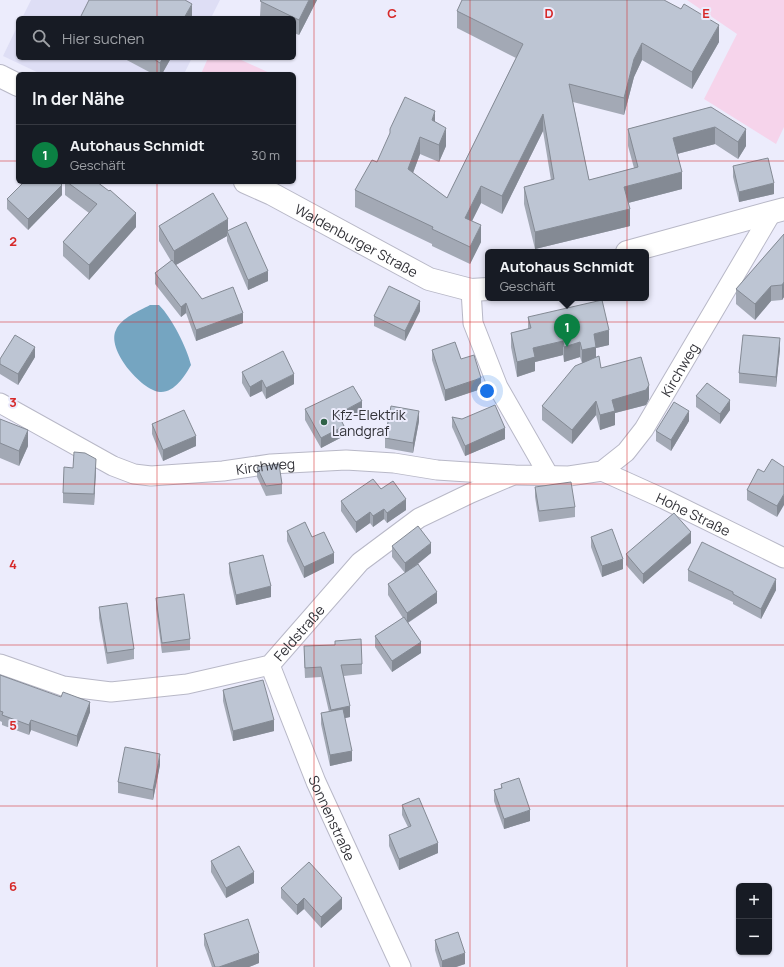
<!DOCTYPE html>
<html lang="de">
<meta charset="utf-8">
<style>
:root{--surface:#171b24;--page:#242831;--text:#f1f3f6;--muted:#9ea1a6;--line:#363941;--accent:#0b8043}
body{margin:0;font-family:Manrope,sans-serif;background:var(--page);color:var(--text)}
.controls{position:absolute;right:12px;bottom:12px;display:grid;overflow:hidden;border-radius:6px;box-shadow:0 1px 3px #0004}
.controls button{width:36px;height:36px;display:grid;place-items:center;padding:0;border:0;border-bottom:1px solid var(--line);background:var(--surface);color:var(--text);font:20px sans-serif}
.you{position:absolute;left:487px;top:391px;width:14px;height:14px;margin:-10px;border:3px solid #fff;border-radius:50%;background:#1a73e8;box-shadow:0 0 0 6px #1a73e833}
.badge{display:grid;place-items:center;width:26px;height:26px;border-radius:50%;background:var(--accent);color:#fff;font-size:13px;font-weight:700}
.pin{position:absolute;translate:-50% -33px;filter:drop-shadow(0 1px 2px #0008)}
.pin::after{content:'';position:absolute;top:21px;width:14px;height:12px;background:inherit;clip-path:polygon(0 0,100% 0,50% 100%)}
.popup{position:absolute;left:485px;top:249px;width:164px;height:52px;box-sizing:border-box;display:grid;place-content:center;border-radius:6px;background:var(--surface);filter:drop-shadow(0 1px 3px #0005);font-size:13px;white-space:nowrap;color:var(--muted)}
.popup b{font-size:15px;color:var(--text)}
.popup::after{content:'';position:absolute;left:50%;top:100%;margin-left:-8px;border:8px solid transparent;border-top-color:var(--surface)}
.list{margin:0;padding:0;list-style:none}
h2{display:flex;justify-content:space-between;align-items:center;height:52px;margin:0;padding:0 16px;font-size:17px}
h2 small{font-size:13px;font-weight:400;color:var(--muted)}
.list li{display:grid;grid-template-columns:26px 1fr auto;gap:12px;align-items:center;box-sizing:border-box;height:60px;padding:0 16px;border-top:1px solid var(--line)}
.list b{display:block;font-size:15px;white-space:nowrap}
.list p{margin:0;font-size:13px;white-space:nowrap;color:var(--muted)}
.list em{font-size:13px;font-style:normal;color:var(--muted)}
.icon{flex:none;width:22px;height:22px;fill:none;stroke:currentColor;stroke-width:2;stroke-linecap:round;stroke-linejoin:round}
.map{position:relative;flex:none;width:784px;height:967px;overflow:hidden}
.search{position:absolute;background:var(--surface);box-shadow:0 1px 3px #0004;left:16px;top:16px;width:280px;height:44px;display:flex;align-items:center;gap:10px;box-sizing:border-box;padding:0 14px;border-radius:6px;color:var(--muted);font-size:15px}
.panel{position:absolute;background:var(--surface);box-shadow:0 1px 3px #0004;left:16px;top:72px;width:280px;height:112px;border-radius:6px}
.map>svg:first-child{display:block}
.built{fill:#dedef5}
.green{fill:#f6d4eb}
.water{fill:#75a5c1}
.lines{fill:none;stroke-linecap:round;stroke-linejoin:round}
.minor-casing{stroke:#b8b8c7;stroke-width:21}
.secondary-casing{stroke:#b8b8c7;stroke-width:24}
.minor{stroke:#fff;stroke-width:19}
.secondary{stroke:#fff;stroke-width:22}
.wall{fill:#a3a9b5}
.shaded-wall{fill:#848a94}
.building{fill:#bdc5d3;stroke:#848a94}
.grid{fill:none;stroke:#d62828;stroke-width:1;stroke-opacity:0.55}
.poi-dot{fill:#306247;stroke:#ececfc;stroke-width:1.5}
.labels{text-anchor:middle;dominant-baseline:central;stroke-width:4;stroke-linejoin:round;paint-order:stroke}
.street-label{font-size:14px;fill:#333339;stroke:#ececfc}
.poi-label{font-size:14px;fill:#333339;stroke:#ececfc;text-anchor:start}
.grid-label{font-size:13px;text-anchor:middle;font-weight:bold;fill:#d62828;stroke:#ececfc;stroke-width:4;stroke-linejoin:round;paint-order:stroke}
</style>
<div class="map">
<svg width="784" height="967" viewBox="0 0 784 967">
<rect width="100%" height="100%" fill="#ececfc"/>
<g class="built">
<path d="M31,0h189l-9,18h-189z"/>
<path d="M18,25v33h174l-8,16h-143l-38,-18z"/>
</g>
<g class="green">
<path d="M687,0h97v127l-8,17 -72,-45 33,-65z"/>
<path d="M208,58h29l35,16h-71z"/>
</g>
<path class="water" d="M150,305h9c13,13 28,43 32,60 -6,11 -17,28 -31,27 -19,-2 -54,-43 -44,-62 5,-12 23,-19 34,-25z"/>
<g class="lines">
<g class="minor-casing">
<g id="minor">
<path d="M471,290l2,33 25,64 51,89"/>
<path id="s1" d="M0,403l113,63 21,8 17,2 72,-5 48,-7 75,-4 48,3 43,7 78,5 54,1 33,-5 24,-19 18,-23 128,-217"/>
<path id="s2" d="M602,471l62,28 120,59"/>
<path id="s3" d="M0,664l63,22 48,6 76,-8 83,-19 90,-103 59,-44 52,-25 40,-17"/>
<path id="s4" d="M270,665l46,117 85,185"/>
</g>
</g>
<g class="secondary-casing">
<g id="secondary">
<path d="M0,76l18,9"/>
<path id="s5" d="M245,182l27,12 157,85 42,11 17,-1"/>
<path d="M627,252l157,-43"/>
</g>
</g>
<use href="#minor" class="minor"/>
<use href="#secondary" class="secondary"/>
</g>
<g class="wall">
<path d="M261,0h56l-18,35 -5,-2v-15h-30l-4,-2z"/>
<path d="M457,11l262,31 -27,47 -50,-29 -8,17 -10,38 -51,-13 16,78 45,-12 -6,-22v-17l83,-22 35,39 -8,13 -23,-15 -38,10 5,35 -54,14 2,23 -95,23 -11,-45v-17l27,-7 -8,-49 -41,83 -21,-11 -9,18 9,21 -11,22 -38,-18v-2l-77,-37v-17l22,-28 58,-40 11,24 -7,16 -19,-8 -7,19 34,25 69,-140 -59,-30z"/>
<path d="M123,58h48l-9,16h-9z"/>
<path d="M733,166l41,28 -35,8 -6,-25z"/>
<path d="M65,182h32l39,45 -47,53 -26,-24v-14l26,-29 -24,-18z"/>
<path d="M62,195l-34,35 -21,-21v-10z"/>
<path d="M159,226l69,4 40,51 -20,9 -21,-49v-5l-51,29 26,34 41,24 -47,18 -10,-28 -5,4 -26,-33v-11l16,-12 -12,-20z"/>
<path d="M784,234v63l-2,3 -11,1 -16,19 -19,-16v-15z"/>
<path d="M420,311l-15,30 -31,-15v-10z"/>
<path d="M528,317l81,28 -13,3v9l5,11 48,31 -3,6 -31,8v12l-15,5 -4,-15 -24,29 -30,-24v-14l40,-43 -2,-6 -16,5 -1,-7 -28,7v9l-18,6 -6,-30v-14l17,-4z"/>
<path d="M780,349l-4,38 -37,-4v-10z"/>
<path d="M432,350l29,9 20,30 -36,12 -13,-41z"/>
<path d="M35,357l-17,28 -18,-11v-15z"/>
<path d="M242,372l52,12 -28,15 -4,-8 -12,6 -8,-14z"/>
<path d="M696,396l34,14 -10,14 -24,-17z"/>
<path d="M305,409l57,3 -20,10 2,14 -23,12 -16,-28z"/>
<path d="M452,417l53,22 -40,17 -13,-29z"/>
<path d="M0,419l28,27 -9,20 -19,-8z"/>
<path d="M419,421l-6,32 -28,-5v-10z"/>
<path d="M689,421l-18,30 -15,-10v-10z"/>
<path d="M152,424l44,22 -33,15 -11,-27z"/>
<path d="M257,467l25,17v10l-16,2 -9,-19z"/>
<path d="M784,467l-7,50 -30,-17v-10l17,-18z"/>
<path d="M96,469l-2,36 -31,-2v-10z"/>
<path d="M535,487l40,20v10l-36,5 -4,-25z"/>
<path d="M381,489l25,21 -19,13 -3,-4 -11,8 -3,-4 -14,10 -15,-22v-10z"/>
<path d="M287,531l25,6 22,26 -30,15 -17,-37z"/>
<path d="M591,537l32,32 -21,8 -11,-30z"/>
<path d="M691,543l-48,41 -17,-19v-11z"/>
<path d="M392,546l39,7 -13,11 19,39 -29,20 13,30 -29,19 -17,-25v-11l28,-18 -15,-23v-11l17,-11 -13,-16z"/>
<path d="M229,563l42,34 -35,8 -7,-32z"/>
<path d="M688,570l88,20 -15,29 -28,-15v-2l-45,-21z"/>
<path d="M156,598l34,41v11l-28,3 -6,-44z"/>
<path d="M99,607l35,42v10l-27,5 -8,-46z"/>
<path d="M304,646l58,18v10l-18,2 6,41 -5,1 7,43 -22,5 -9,-42v-11l8,-1 -8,-35 -16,1 -1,-21z"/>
<path d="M0,675l90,37 -13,35 -46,-17 -2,5 -27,-10v-3l-2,-1z"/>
<path d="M223,690l51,41 -41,10 -10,-40z"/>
<path d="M160,765l-7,35 -35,-7v-11z"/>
<path d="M501,784l29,37 -26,8 -10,-28v-11l7,-2z"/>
<path d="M402,805l36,48 -39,17 -10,-24v-11l19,-8 -6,-12z"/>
<path d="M211,861l43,22 -28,15 -15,-26z"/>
<path d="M281,888l61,21 -21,19 -17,-19 -7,6 -16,-17z"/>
<path d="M204,934l55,29 -10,4h-37l-8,-22z"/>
<path d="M435,940l30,24 -9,3h-16l-5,-17z"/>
</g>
<g class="shaded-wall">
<path d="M309,0h8l-18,35v-15z"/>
<path d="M192,4v14h-8z"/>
<path d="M719,25v17l-27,47v-17z"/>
<path d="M642,43v17l-8,17 -10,38v-17l10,-39z"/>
<path d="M163,58h8l-9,16h-2v-11z"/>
<path d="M435,111v17l-3,-8z"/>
<path d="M543,114v17l-41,83v-18z"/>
<path d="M715,127v17l-42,11v-17z"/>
<path d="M446,128v18l-7,16v-17z"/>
<path d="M746,129v17l-8,13v-17z"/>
<path d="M420,137v17l-12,32v-17z"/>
<path d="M682,172v17l-58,15v-17z"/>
<path d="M774,183v11l-35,8v-10z"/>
<path d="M62,185v10l-34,35v-11z"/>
<path d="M481,186v17l-16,32v-17z"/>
<path d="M630,209v17l-95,23v-17z"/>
<path d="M136,213v14l-47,53v-15z"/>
<path d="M228,219v15l-1,-3v5l-53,30v-15z"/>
<path d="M481,225v17l-11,22v-17z"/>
<path d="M268,271v10l-20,9v-10z"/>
<path d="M784,282v15l-2,3v-15z"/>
<path d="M771,286v15l-16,19v-16z"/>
<path d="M420,301v10l-15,30v-10z"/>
<path d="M186,303v10l-5,4v-10z"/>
<path d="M243,313v10l-47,18v-11z"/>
<path d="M609,330v15l-13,3v13l-14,3v-14l12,-16z"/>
<path d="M780,338v11l-4,38v-10z"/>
<path d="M563,341v14l-28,7v9l-18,6v-15l16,-14z"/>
<path d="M580,342v15l-16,5v-15z"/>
<path d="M35,347v10l-17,28v-11z"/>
<path d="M294,374v10l-28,15v-11z"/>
<path d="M481,378v11l-36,12v-11z"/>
<path d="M262,380v11l-12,6v-10z"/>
<path d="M649,385v14l-3,6 -31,8v12l-15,5v-15l12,-15z"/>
<path d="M730,400v10l-10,14v-10z"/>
<path d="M362,401v11l-24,12v-10z"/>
<path d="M596,401v14l-24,29v-14z"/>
<path d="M419,411v10l-6,32v-10z"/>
<path d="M689,411v10l-18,30v-11z"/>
<path d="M344,426v10l-23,12v-10z"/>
<path d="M505,428v11l-40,17v-10z"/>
<path d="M28,430v16l-9,20v-15z"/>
<path d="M196,436v10l-33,15v-11z"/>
<path d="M96,459v10l-2,36v-11z"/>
<path d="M784,494v11l-7,12v-11z"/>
<path d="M406,499v11l-19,13v-10z"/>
<path d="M384,509v10l-11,8v-11z"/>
<path d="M370,512v11l-14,10v-11z"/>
<path d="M691,532v11l-48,41v-10z"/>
<path d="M431,543v10l-26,21v-11z"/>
<path d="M334,553v10l-30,15v-11z"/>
<path d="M623,559v10l-21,8v-11z"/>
<path d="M776,579v11l-15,29v-10z"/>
<path d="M271,586v11l-35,8v-10z"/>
<path d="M437,592v11l-30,20v-10z"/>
<path d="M421,642v11l-29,19v-11z"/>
<path d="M90,702v10l-13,35v-11z"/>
<path d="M350,706v11l-19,4v-11z"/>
<path d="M31,720v10l-2,5v-10z"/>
<path d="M274,720v11l-41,10v-10z"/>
<path d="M352,751v10l-22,5v-11z"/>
<path d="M160,754v11l-7,35v-10z"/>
<path d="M530,810v11l-26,8v-10z"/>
<path d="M438,843v10l-39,17v-11z"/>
<path d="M254,872v11l-28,15v-10z"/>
<path d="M304,898v11l-7,6v-10z"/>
<path d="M342,898v11l-21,19v-11z"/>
<path d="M259,953v10l-10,4h-30z"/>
<path d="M465,953v11l-9,3h-14v-6z"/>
</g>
<g class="building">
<path d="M89,0h96l7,4 -8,14h-104z"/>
<path d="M261,0h48l-10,20 -39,-19z"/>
<path d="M462,0h202l17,9 3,-5 35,21 -27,47 -50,-29 -8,16 -10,39 -55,-14 20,96 49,-13 -10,-38 83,-22 35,22 -8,13 -23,-15 -42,11 9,34 -58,15 6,22 -95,23 -11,-45 30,-8 -11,-65 -41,82 -21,-10 -16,32 16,7 -11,22 -38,-18 1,-2 -78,-37 17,-30 5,2 13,-29v-4l15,-32 30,14 -3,9 14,8 -7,17 -19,-8 -12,32 39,29 76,-154 -66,-33z"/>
<path d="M152,58h11l-3,5z"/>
<path d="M768,158l6,25 -35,9 -6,-26z"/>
<path d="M24,182h35l3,3 -34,34 -21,-20z"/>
<path d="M67,182h30l12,9 1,-1 26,23 -47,52 -26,-23 34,-38z"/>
<path d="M213,193l15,26 -54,32 -15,-25z"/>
<path d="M246,222l22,49 -20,9 -21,-49z"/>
<path d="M784,234v48l-2,3 -11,1 -16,18 -19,-15z"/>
<path d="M172,260l30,39 31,-12 10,26 -47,17 -10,-27 -5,4 -26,-34z"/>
<path d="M389,286l31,15 -15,30 -31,-15z"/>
<path d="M602,300l7,30 -15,4 2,13 -14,3 -2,-8 -16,5 -1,-6 -30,7 2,9 -18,5 -6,-29 20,-5 -3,-11z"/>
<path d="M15,335l20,12 -17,27 -18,-10v-5z"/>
<path d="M743,335l37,3 -4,39 -37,-4z"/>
<path d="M455,342l6,17 13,-4 7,23 -36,12 -13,-40z"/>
<path d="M283,351l11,23 -28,14 -4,-8 -12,7 -8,-15z"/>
<path d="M599,356l2,12 40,-11 8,28 -3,5 -34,10 3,11 -15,4 -4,-14 -24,29 -30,-24 33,-40z"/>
<path d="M707,383l23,17 -10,14 -24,-18z"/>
<path d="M353,386l9,15 -24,13 6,12 -23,12 -16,-29z"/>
<path d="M674,402l15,9 -18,29 -15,-9z"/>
<path d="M495,405l10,23 -40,18 -13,-29 10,2z"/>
<path d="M391,406l28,5 -6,32 -28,-5z"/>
<path d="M184,410l12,26 -33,14 -11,-26z"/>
<path d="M0,419l28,11 -9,21 -19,-8z"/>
<path d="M74,452l11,1 11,6 -2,35 -31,-1 1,-26 9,1z"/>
<path d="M772,459l12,8v27l-7,12 -30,-16 11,-21 6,3z"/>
<path d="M279,464l3,20 -16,2 -9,-19z"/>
<path d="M373,479l8,10 12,-8 13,18 -19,14 -3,-4 -11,7 -3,-4 -14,10 -15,-21z"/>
<path d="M571,482l4,25 -36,4 -4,-24z"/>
<path d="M674,513l17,19 -48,42 -17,-20z"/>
<path d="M305,522l7,15 12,-5 10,21 -30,14 -17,-36z"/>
<path d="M418,526l13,17 -26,20 -13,-17z"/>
<path d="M612,529l11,30 -21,7 -11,-29z"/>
<path d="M702,542l74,37 -15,30 -28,-15v-2l-45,-22z"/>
<path d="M263,555l8,31 -35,9 -7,-32z"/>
<path d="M418,564l19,28 -30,21 -19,-29z"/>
<path d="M184,594l6,45 -28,4 -6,-45z"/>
<path d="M127,603l7,46 -27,4 -8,-46z"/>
<path d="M404,617l17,25 -29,19 -17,-25z"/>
<path d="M361,639l1,25 -21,1 9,41 -19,4 -10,-43 -16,1 -1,-22 31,-1v-4z"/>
<path d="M0,675l61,22 2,-5 27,10 -13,34 -46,-16 -2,5 -27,-10 1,-3 -3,-1z"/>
<path d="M263,680l11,40 -41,11 -10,-41z"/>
<path d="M343,709l9,42 -22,4 -9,-42z"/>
<path d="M125,747l35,7 -7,36 -35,-8z"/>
<path d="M519,778l11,32 -26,9 -10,-29 8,-2 -1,-4z"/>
<path d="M419,798l19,45 -39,16 -10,-24 22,-9 -9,-21z"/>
<path d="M239,846l15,26 -28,16 -15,-27z"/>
<path d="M309,862l33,36 -21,19 -17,-19 -7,7 -16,-17z"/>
<path d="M248,919l11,34 -40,14h-4l-11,-33z"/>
<path d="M458,932l7,21 -23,8 -7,-21z"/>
</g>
<path class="grid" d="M157,0v18M314,0v967M470,0v967M627,0v967M157,58v16M0,161h18M294,161h490M157,182v785M0,322h784M0,484h784M0,645h784M0,806h784"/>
<circle class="poi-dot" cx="324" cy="422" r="4"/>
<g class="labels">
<g class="street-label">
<text stroke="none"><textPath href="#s5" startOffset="126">Waldenburger Straße</textPath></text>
<text stroke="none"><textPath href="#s1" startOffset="751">Kirchweg</textPath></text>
<text stroke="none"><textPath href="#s1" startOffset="284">Kirchweg</textPath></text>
<text stroke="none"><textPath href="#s2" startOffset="101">Hohe Straße</textPath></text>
<text stroke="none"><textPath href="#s3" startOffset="320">Feldstraße</textPath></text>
<text stroke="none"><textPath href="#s4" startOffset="165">Sonnenstraße</textPath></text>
</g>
<g class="poi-label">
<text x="332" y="414">Kfz-Elektrik<tspan x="332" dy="16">Landgraf</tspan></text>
</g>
</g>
<g class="grid-label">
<text x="392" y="18">C</text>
<text x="549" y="18">D</text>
<text x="706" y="18">E</text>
<text x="13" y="246">2</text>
<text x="13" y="407">3</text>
<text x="13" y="569">4</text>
<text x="13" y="730">5</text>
<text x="13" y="891">6</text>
</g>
</svg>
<div class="controls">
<button>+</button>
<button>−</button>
</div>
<div class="you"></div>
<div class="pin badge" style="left:567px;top:347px">1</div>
<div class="popup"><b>Autohaus Schmidt</b>Geschäft</div>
<div class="search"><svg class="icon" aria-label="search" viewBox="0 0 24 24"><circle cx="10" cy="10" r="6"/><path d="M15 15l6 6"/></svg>Hier suchen</div>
<section class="panel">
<h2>In der Nähe<small></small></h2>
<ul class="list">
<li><span class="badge">1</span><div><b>Autohaus Schmidt</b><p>Geschäft</p></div><em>30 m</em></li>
</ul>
</section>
</div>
